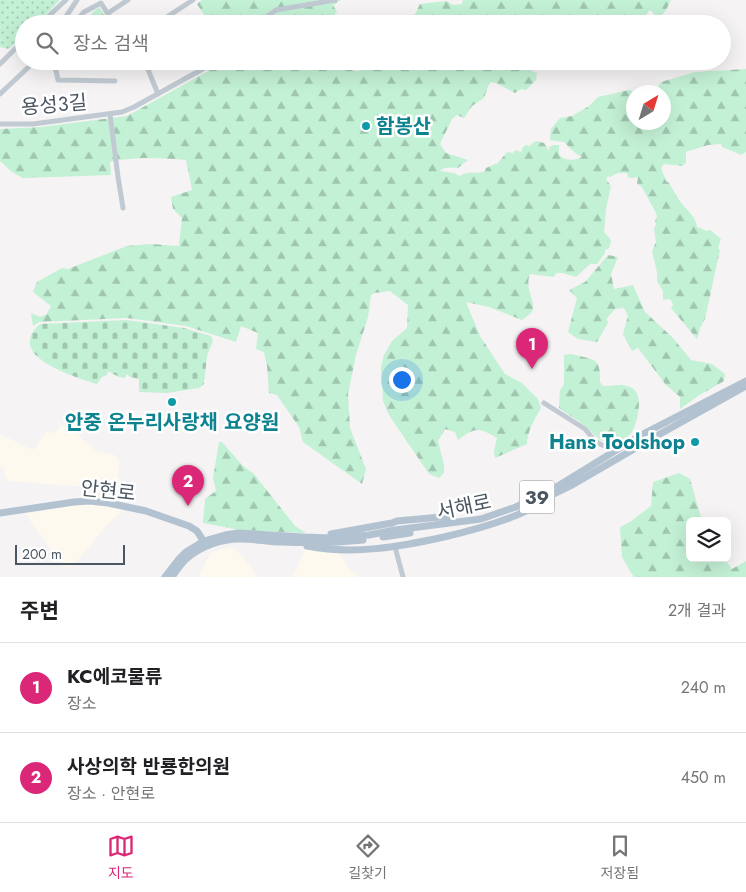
<!DOCTYPE html>
<html lang="ko">
<meta charset="utf-8">
<style>
:root{--surface:#fff;--page:#f6f6f6;--text:#202124;--muted:#757577;--line:#e0e0e0;--accent:#db2777}
body{margin:0;font-family:Jost,"Noto Sans KR",sans-serif;background:var(--page);color:var(--text)}
.controls{position:absolute;right:15px;bottom:15px;display:grid;overflow:hidden;border-radius:8px;box-shadow:0 5px 20px #0002}
.controls button{width:45px;height:45px;display:grid;place-items:center;padding:0;border:0;border-bottom:1px solid var(--line);background:var(--surface);color:var(--text);font:25px sans-serif}
.compass{position:absolute;left:626px;top:85px;width:45px;height:45px;border-radius:50%;background:var(--surface);box-shadow:0 5px 20px #0002;rotate:38deg}
.scale{position:absolute;left:15px;bottom:12px;width:110px;box-sizing:border-box;padding-left:5px;border:2px solid #4a5661;border-top:0;font-size:14px;line-height:18px;white-space:nowrap;color:#4a5661;-webkit-text-stroke:4px #fff;paint-order:stroke}
.you{position:absolute;left:401px;top:379px;width:18px;height:18px;margin:-12px;border:4px solid #fff;border-radius:50%;background:#1a73e8;box-shadow:0 0 0 8px #1a73e833}
.badge{display:grid;place-items:center;width:32px;height:32px;border-radius:50%;background:var(--accent);color:#fff;font-size:16px;font-weight:700}
.pin{position:absolute;translate:-50% -41px;filter:drop-shadow(0 1px 2px #0008)}
.pin::after{content:'';position:absolute;top:26px;width:18px;height:15px;background:inherit;clip-path:polygon(0 0,100% 0,50% 100%)}
.list{margin:0;padding:0;list-style:none}
h2{display:flex;justify-content:space-between;align-items:center;height:65px;margin:0;padding:0 20px;font-size:21px}
h2 small{font-size:16px;font-weight:400;color:var(--muted)}
.list li{display:grid;grid-template-columns:32px 1fr auto;gap:15px;align-items:center;box-sizing:border-box;height:90px;padding:0 20px;border-top:1px solid var(--line)}
.list b{display:block;font-size:19px;white-space:nowrap}
.list p{margin:0;font-size:16px;white-space:nowrap;color:var(--muted)}
.list em{font-size:16px;font-style:normal;color:var(--muted)}
.icon{flex:none;width:28px;height:28px;fill:none;stroke:currentColor;stroke-width:2;stroke-linecap:round;stroke-linejoin:round}
.map{position:relative;flex:none;width:746px;height:577px;overflow:hidden}
.search{position:absolute;background:var(--surface);box-shadow:0 5px 20px #0002;left:15px;right:15px;top:15px;height:55px;display:flex;align-items:center;gap:12px;box-sizing:border-box;padding:0 18px;border-radius:28px;color:var(--muted);font-size:19px}
.sheet{height:245px;background:var(--surface)}
nav{display:flex;justify-content:space-around;align-items:center;box-sizing:border-box;height:70px;border-top:1px solid var(--line);background:var(--surface);font-size:14px;color:var(--muted)}
nav a{display:grid;justify-items:center;gap:2px}
nav .on{color:var(--accent)}
.map>svg:first-child{display:block}
.commercial{fill:#fdf9ef}
.grass{fill:url(#grass-dots)}
.forest{fill:url(#forest-firs)}
.cemetery{fill:url(#cemetery-stones)}
.lines{fill:none;stroke-linecap:round;stroke-linejoin:round}
.minor{stroke:#c1cad2;stroke-width:5}
.major{stroke:#b3c2d1;stroke-width:7}
.culture-dot{fill:#0f9aa8;stroke:#fff;stroke-width:2}
.labels{text-anchor:middle;dominant-baseline:central;stroke-width:5;stroke-linejoin:round;paint-order:stroke}
.shield{fill:#fff;stroke:#808990;stroke-width:1}
.shield-label{font-size:19px;font-weight:bold;fill:#4a5661}
.street-label{font-size:20px;fill:#4a5661;stroke:#fff}
.culture-label{font-size:20px;font-weight:bold;fill:#0d838f;stroke:#fff;text-anchor:start}
</style>
<div class="map">
<svg width="746" height="577" viewBox="0 0 746 577">
<defs>
<pattern id="grass-dots" width="8" height="8" patternUnits="userSpaceOnUse" patternTransform="scale(1.25)"><rect width="8" height="8" fill="#c3f1d5"/><path d="M2 2h.1M6 6h.1" fill="none" stroke="#a0c6b0" stroke-width="1.8" stroke-linecap="round"/></pattern>
<pattern id="forest-firs" width="22" height="20" patternUnits="userSpaceOnUse" patternTransform="scale(1.25)"><rect width="22" height="20" fill="#c3f1d5"/><path d="M5 1l3.5 6h-7zM16 11l3.5 6h-7z" fill="#a0c6b0"/></pattern>
<pattern id="cemetery-stones" width="16" height="16" patternUnits="userSpaceOnUse" patternTransform="scale(1.25)"><rect width="16" height="16" fill="#c3f1d5"/><path d="M2 7V4a2 2 0 0 1 4 0v3zM10 15v-3a2 2 0 0 1 4 0v3z" fill="#a0c6b0"/></pattern>
</defs>
<rect width="100%" height="100%" fill="#f5f3f3"/>
<g class="commercial">
<path d="M60,425l11,3 26,24 18,3 4,5 -1,26h-45l-65,-5 -4,-6v-5l-4,-4v-32l33,16 13,-18 6,1 6,-3z"/>
<path d="M85,503l26,3 11,4 -1,3 -7,5 -6,6 -29,35 -8,7h-4l-7,-4 -35,-48z"/>
<path d="M228,548h6l9,9 15,20h-59v-2l12,-23z"/>
<path d="M305,549l34,4 12,18 5,3 1,3h-64z"/>
</g>
<path class="grass" d="M0,0h60l-24,24h-12v11l-12,11 -4,3 -8,-2z"/>
<g class="forest">
<path d="M202,0h139l-8,5 4,7c-6,7 -10,9 -19,4l-2,3v5h-106l-13,-20z"/>
<path d="M463,0h208c-4,8 -7,17 -17,19v-5l-4,-4 -2,2 -3,6 -8,-2 -6,8h-228l12,-10 5,-10 27,-3 6,4 9,-1z"/>
<path d="M99,7l12,17h-31z"/>
<path d="M230,61h98l-1,3 2,6 2,-5h3l5,3 1,-3 7,1 6,5h6l-1,-6 5,-4h29l5,8 2,-1 -2,-7h125l2,4h5l3,6 5,2 -1,7 -10,10 -5,-1 -6,4 -19,-10 -5,-1 -3,4 -4,12 -12,8 -8,12 -7,-3 -5,4 -12,25 6,9 22,7 -10,8c-7,0 -13,-2 -18,3l14,2 6,3c7,-6 17,-1 25,-5l1,-3 12,-5 9,-11 6,1 2,-3 6,2 2,-5 3,-2 5,1v-2l5,-3 8,2 5,8v-4l4,-2h6v10c6,6 16,6 23,2l-7,-4 -11,-11 -14,-2 1,-11 9,-11 12,-2 17,-10 9,-9 31,-7 7,2h-2v30h30v-30h-9l6,-10 34,-10 51,-3v83l-5,3c-6,-3 -12,-5 -19,-8l-1,-3 -13,1 -22,7v10l-3,4 -19,-2 -3,4 5,13 3,2c4,6 8,15 13,21 6,7 14,13 15,23l10,4 3,-1 11,9 -3,9 2,2 -15,69 -5,9 -3,11 -26,-31 2,-3 -1,-3 -3,-3 -6,1v-9l-6,-10v-9l-5,-21 4,-9 -2,-13 2,-5 -1,-3 2,-4 -1,-4 -14,-26 -5,-3 1,-7 -7,1 -3,-1 -1,-4c-7,-1 -11,0 -17,4l-2,-1 -2,3 5,7 -5,23 -2,23 7,8c-1,6 -1,9 -6,10v3l-8,11h-7l-14,13 -13,-4h-7l-2,4 -24,-3c-6,15 7,29 2,38 -2,2 -7,6 -10,8l-33,-13 -23,-5 14,34 25,38 17,9 16,16 3,9c-6,11 -14,23 -14,36l-32,14 -1,-7 3,-13c-18,-11 -22,-11 -39,2l-3,-8 -10,-3 -7,12 6,24v8l-5,5 -10,-4 -40,-59 -6,-14 -2,-34 3,-12 8,-14 15,-13 1,-23 -18,-14 -15,2 -4,2 -3,22 -12,38 -8,39 2,34 16,41 -4,15 -59,-42 -4,-15 -22,-32 -8,-2 -2,-27 -3,-14 -8,-3 2,-16 -17,-7 -5,16 -50,-16 -59,-8 -88,4 -6,4 -2,-13 9,4 7,-3 4,-8 -18,-14 4,-10 25,-14 6,1 59,-23 23,-2 29,2 3,-28 -9,-9 -2,-12 21,-7 -6,-30c-25,-2 -51,-4 -76,2l1,13 -88,3 -11,-6 -12,-11v-32l41,-2 86,-11 83,-46z"/>
<path d="M608,255l10,2 -7,17 3,15 19,-4 12,27 28,26 18,22 21,4 13,10 -1,7 -26,15 -18,13v-12l-14,-12 -28,-37 -6,3 -9,-17 5,-18 -4,-8 -9,1 -8,9 1,5 -11,19 -19,-3 -10,-7 9,-34 -8,-8 16,-8z"/>
<path d="M571,354c22,6 30,2 29,28l3,4c9,0 18,-3 27,1 15,6 8,34 2,45 -4,6 -16,13 -23,11 -10,-1 -15,-10 -22,-15 -8,-8 -19,-13 -28,-20l1,-18 4,-6v-29z"/>
<path d="M219,442h3l21,24 11,8 41,52 11,7 -66,-3 -37,-7 2,-24 11,-8 -3,-13z"/>
<path d="M679,473l11,6 12,42h-12v37h34l8,11 14,-8v16h-112l-4,-6 -8,-14 -2,-30 10,-5 21,-16 2,-24z"/>
</g>
<path class="cemetery" d="M126,320l58,8 27,8 2,5 -6,15 -3,28 -5,4 -32,5 -28,-1v-13l-9,-2 -3,-3 -2,4 -6,-1 -11,-6 -1,4 -5,2 -5,7c-17,-5 -71,-22 -67,-44 1,-7 5,-12 10,-16z"/>
<g class="lines">
<g class="minor">
<path d="M108,13l20,-13"/>
<path d="M65,19l4,2h7l8,-9 17,-9 13,21"/>
<path d="M40,24l26,-24"/>
<path d="M61,24l16,-24"/>
<path d="M156,24l37,-24"/>
<path d="M257,24l19,-14 59,-10"/>
<path d="M45,61c11,5 11,8 13,19l57,1"/>
<path d="M140,61l7,6 11,27"/>
<path d="M0,64l24,-24"/>
<path d="M0,94l35,-33"/>
<path d="M110,114l8,63 5,31"/>
<path d="M0,124h33l89,-12 12,-5 76,-42 4,-4"/>
<path d="M544,403l41,26 10,12 5,3 16,7"/>
<path d="M395,547l8,30"/>
</g>
<g class="major">
<path d="M543,499l29,-14 88,-51 86,-48"/>
<path d="M0,513l74,-11 16,-1 18,2 38,8 43,15 8,5 9,14"/>
<path d="M331,534l61,-11 5,-2 44,-4 14,4"/>
<path d="M383,537l27,-4"/>
<path d="M307,546c46,9 92,1 137,-9 26,-6 49,-12 73,-22 11,-5 22,-9 31,-16"/>
<path d="M165,577l14,-18 7,-7 18,-11 21,-6 13,-2 65,4 29,1 37,-3 26,-5 86,-11 26,-9 9,-3 42,-21 83,-51 105,-54"/>
<path d="M172,577c4,-6 9,-13 14,-18 15,-13 37,-21 57,-20 13,0 26,3 39,3 27,1 53,1 81,-2"/>
</g>
</g>
<g class="culture-dot">
<circle cx="366" cy="126" r="5"/>
<circle cx="172" cy="402" r="5"/>
<circle cx="695" cy="442" r="5"/>
</g>
<g class="labels">
<rect class="shield" x="519.5" y="480.5" width="35" height="33" rx="4"/>
<g class="shield-label">
<text x="537" y="497">39</text>
</g>
<g class="street-label">
<text transform="translate(54 105) rotate(-5)">용성3길</text>
<text transform="translate(108 491) rotate(6)">안현로</text>
<text transform="translate(464 507) rotate(-12)">서해로</text>
</g>
<g class="culture-label">
<text x="376" y="126">함봉산</text>
<text x="172" y="422" text-anchor="middle">안중 온누리사랑채 요양원</text>
<text x="685" y="442" text-anchor="end">Hans Toolshop</text>
</g>
</g>
</svg>
<div class="controls">
<button><svg class="icon" aria-label="layers" viewBox="0 0 24 24"><path d="M12 4l9 5-9 5-9-5zM3 14l9 5 9-5"/></svg></button>
</div>
<svg class="compass" viewBox="-18 -18 36 36"><path d="M0-13l5 13h-10z" fill="#e53935"/><path d="M0 13l5-13h-10z" fill="#757577"/></svg>
<div class="scale">200 m</div>
<div class="you"></div>
<div class="pin badge" style="left:532px;top:369px">1</div>
<div class="pin badge" style="left:188px;top:506px">2</div>
<div class="search"><svg class="icon" aria-label="search" viewBox="0 0 24 24"><circle cx="10" cy="10" r="6"/><path d="M15 15l6 6"/></svg>장소 검색</div>
</div>
<section class="sheet">
<h2>주변<small>2개 결과</small></h2>
<ul class="list">
<li><span class="badge">1</span><div><b>KC에코물류</b><p>장소</p></div><em>240 m</em></li>
<li><span class="badge">2</span><div><b>사상의학 반룡한의원</b><p>장소 · 안현로</p></div><em>450 m</em></li>
</ul>
</section>
<nav>
<a class="on"><svg class="icon" aria-label="map" viewBox="0 0 24 24"><path d="M3 6l6-2 6 2 6-2v14l-6 2-6-2-6 2zM9 4v14M15 6v14"/></svg>지도</a>
<a><svg class="icon" aria-label="directions" viewBox="0 0 24 24"><path d="M12 3l9 9-9 9-9-9zM9 14v-3h6M13 9l2 2-2 2"/></svg>길찾기</a>
<a><svg class="icon" aria-label="saved" viewBox="0 0 24 24"><path d="M7 4h10v16l-5-4-5 4z"/></svg>저장됨</a>
</nav>
